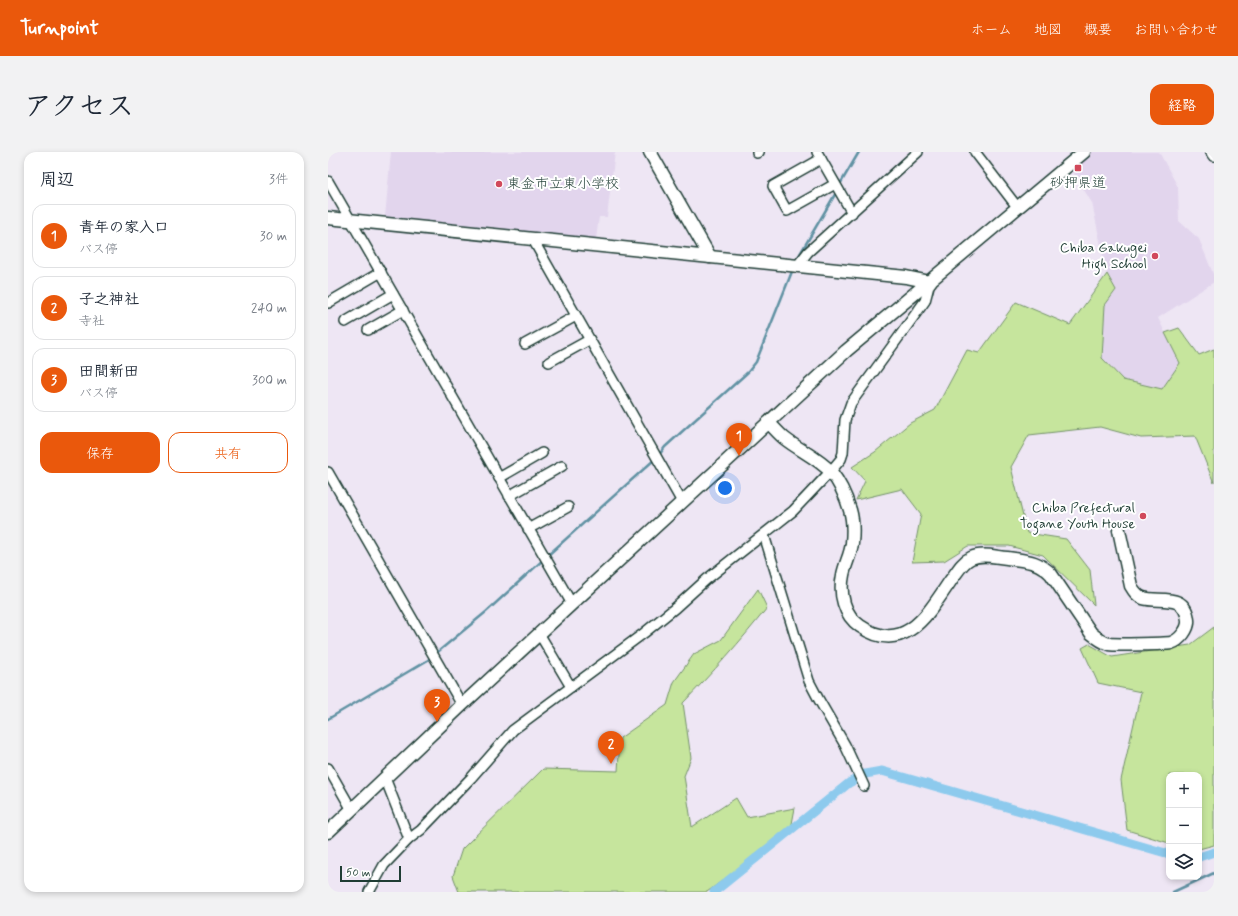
<!DOCTYPE html>
<html lang="ja">
<meta charset="utf-8">
<style>
:root{--surface:#fff;--page:#f2f2f3;--text:#1f2937;--muted:#747a83;--line:#e0e1e3;--accent:#ea580c}
body{margin:0;font-family:Mynerve,"Klee One",sans-serif;background:var(--page);color:var(--text)}
.controls{position:absolute;right:12px;bottom:12px;display:grid;overflow:hidden;border-radius:8px;box-shadow:0 2px 6px #0003}
.controls button{width:36px;height:36px;display:grid;place-items:center;padding:0;border:0;border-bottom:1px solid var(--line);background:var(--surface);color:var(--text);font:20px sans-serif}
.scale{position:absolute;left:12px;bottom:10px;width:61px;box-sizing:border-box;padding-left:4px;border:2px solid #1f3d34;border-top:0;font-size:11px;line-height:14px;white-space:nowrap;color:#1f3d34;-webkit-text-stroke:3px #fff;paint-order:stroke}
.you{position:absolute;left:397px;top:336px;width:14px;height:14px;margin:-10px;border:3px solid #fff;border-radius:50%;background:#1a73e8;box-shadow:0 0 0 6px #1a73e833}
.badge{display:grid;place-items:center;width:26px;height:26px;border-radius:50%;background:var(--accent);color:#fff;font-size:13px;font-weight:700}
.pin{position:absolute;translate:-50% -33px;filter:drop-shadow(0 1px 2px #0008)}
.pin::after{content:'';position:absolute;top:21px;width:14px;height:12px;background:inherit;clip-path:polygon(0 0,100% 0,50% 100%)}
.list{margin:0;padding:0;list-style:none}
h2{display:flex;justify-content:space-between;align-items:center;height:52px;margin:0;padding:0 16px;font-size:17px}
h2 small{font-size:13px;font-weight:400;color:var(--muted)}
.list li{display:grid;grid-template-columns:26px 1fr auto;gap:12px;align-items:center;box-sizing:border-box;height:64px;margin:0 8px 8px;padding:0 8px;border:1px solid var(--line);border-radius:12px}
.list b{display:block;font-size:15px;white-space:nowrap}
.list p{margin:0;font-size:13px;white-space:nowrap;color:var(--muted)}
.list em{font-size:13px;font-style:normal;color:var(--muted)}
.actions{display:flex;gap:8px;padding:12px 16px}
.actions a{flex:1;padding:9px 0;border:1px solid var(--accent);border-radius:12px;text-align:center;font-size:14px;color:var(--accent)}
.actions .main{background:var(--accent);color:#fff}
.icon{flex:none;width:22px;height:22px;fill:none;stroke:currentColor;stroke-width:2;stroke-linecap:round;stroke-linejoin:round}
.map{position:relative;flex:none;width:886px;height:740px;overflow:hidden;border-radius:12px}
header{display:flex;align-items:center;gap:24px;box-sizing:border-box;height:56px;padding:0 20px;background:var(--accent);color:#fff}
header strong{font-size:19px}
nav{display:flex;gap:22px;margin-inline-start:auto;font-size:14px}
.intro{display:flex;align-items:center;justify-content:space-between;box-sizing:border-box;height:96px;padding:0 24px}
h1{margin:0;font-size:28px}
.button{padding:10px 18px;border-radius:12px;background:var(--accent);color:#fff;font-size:14px;font-weight:700}
main{display:flex;gap:24px;padding:0 24px}
aside{flex:1;background:var(--surface);border-radius:12px;box-shadow:0 2px 6px #0003}
.map>svg:first-child{display:block}
.built{fill:#e2d5ed}
.green{fill:#c6e59d;stroke:#729168}
.lines{fill:none;stroke-linecap:round;stroke-linejoin:round}
.stream{stroke:#6192a3;stroke-width:2.5}
.canal{stroke:#8dcaed;stroke-width:9}
.minor-casing{stroke:#1f3d34;stroke-width:12}
.tertiary-casing{stroke:#1f3d34;stroke-width:15}
.secondary-casing{stroke:#1f3d34;stroke-width:16}
.minor{stroke:#fff;stroke-width:9}
.tertiary{stroke:#fff;stroke-width:12}
.secondary{stroke:#fff;stroke-width:13}
.poi-dot{fill:#d1495b;stroke:#fff;stroke-width:1.5}
.labels{text-anchor:middle;dominant-baseline:central;stroke-width:4;stroke-linejoin:round;paint-order:stroke}
.poi-label{font-size:14px;fill:#1f3d34;stroke:#fff;text-anchor:end}
</style>
<header>
<strong>Turnpoint</strong>
<nav><a>ホーム</a><a>地図</a><a>概要</a><a>お問い合わせ</a></nav>
</header>
<div class="intro"><h1>アクセス</h1><a class="button">経路</a></div>
<main>
<aside>
<h2>周辺<small>3件</small></h2>
<ul class="list">
<li><span class="badge">1</span><div><b>青年の家入口</b><p>バス停</p></div><em>30 m</em></li>
<li><span class="badge">2</span><div><b>子之神社</b><p>寺社</p></div><em>240 m</em></li>
<li><span class="badge">3</span><div><b>田間新田</b><p>バス停</p></div><em>300 m</em></li>
</ul>
<div class="actions"><a class="main">保存</a><a>共有</a></div>
</aside>
<div class="map">
<svg width="886" height="740" viewBox="0 0 886 740">
<rect width="100%" height="100%" fill="#eee6f4"/>
<filter id="ink" filterUnits="userSpaceOnUse"><feTurbulence type="fractalNoise" baseFrequency=".025" numOctaves="2"/><feDisplacementMap in="SourceGraphic" scale="8" xChannelSelector="R" yChannelSelector="G"/><feConvolveMatrix kernelMatrix="1 2 1 2 8 2 1 2 1" color-interpolation-filters="sRGB"/></filter>
<g filter="url(#ink)">
<g class="built">
<path d="M63,0h224l-8,65h-8l-3,22 -211,-22z"/>
<path d="M764,0h67l19,35 1,34 20,18 15,37v6l-56,36 22,45 -18,26 -39,-9 -21,-22 3,-53 11,-15 -9,-16 -15,-71 -21,-34z"/>
</g>
<g class="green">
<path d="M779,122l9,16 -11,15 -3,53 21,22 39,9 18,-26 -15,-30 14,-5 20,27 15,-6v134l-19,-47 -54,2 -41,-11 -71,8 -18,32 16,66 39,6 24,31 4,35 -51,-50 -34,-9h-41l-24,15 -32,1 9,-48 -19,-25 -46,11 9,-19 -13,-14 23,-15 35,-29 25,-13 32,-60 12,3 37,-51 54,23z"/>
<path d="M430,437l9,19c-26,33 -55,65 -84,95l8,55 -7,18 8,51 44,-29 11,19 48,-9 -4,21 -84,63h-248l-6,-16 9,-27 81,-80 75,2 2,-33 47,-33 7,-23 20,-28 27,-14z"/>
<path d="M886,475v218l-15,4v-74h-30v68l-42,-13 -6,-50 20,-88 -43,-9 -16,-35 7,-4 23,13 78,-12z"/>
</g>
<g class="lines">
<g class="stream">
<path d="M511,34l20,-34"/>
<path d="M469,107l40,-68"/>
<path d="M331,303l6,-8 83,-75 8,-10 37,-93"/>
<path d="M219,404l108,-97"/>
<path d="M0,567l100,-59 58,-48 58,-53"/>
<path d="M845,740l41,-19"/>
</g>
<g class="canal">
<path d="M871,705l15,-5"/>
<path d="M386,740l135,-109 16,-9 17,-3 287,83"/>
</g>
<g class="minor-casing">
<g id="minor">
<path d="M489,0l35,61"/>
<path d="M647,0l43,56"/>
<path d="M429,1l2,-1"/>
<path d="M493,7l-48,27 14,25 48,-27"/>
<path d="M0,29l244,423"/>
<path d="M204,86l150,264"/>
<path d="M469,114l11,-14 110,-100"/>
<path d="M0,151l53,-31"/>
<path d="M17,170l48,-28"/>
<path d="M40,178l35,-20"/>
<path d="M197,192l51,-28"/>
<path d="M221,210l40,-22"/>
<path d="M0,320l134,233"/>
<path d="M171,326l43,-25"/>
<path d="M181,344l53,-30"/>
<path d="M200,377l40,-22"/>
<path d="M436,383l45,146 10,19 26,45 19,41"/>
<path d="M212,483l31,52"/>
<path d="M0,616l24,42"/>
<path d="M57,626l24,61"/>
<path d="M41,740l15,-27 25,-26 12,-9 50,-52 42,-48 131,-97 31,-25 32,-29 86,-68 37,-39 11,-13 2,-6 2,-33 6,-17 74,-102 5,-19"/>
</g>
</g>
<g class="tertiary-casing">
<g id="tertiary">
<path d="M322,0l60,105"/>
<path d="M0,66l578,59 24,5"/>
<path d="M441,271c5,5 10,11 15,15 15,12 34,20 47,34 9,11 15,25 19,38 3,10 3,23 2,33 -1,11 -7,21 -9,32 -4,19 1,40 17,51 45,31 69,-14 91,-46 6,-8 11,-18 20,-22 11,-5 24,-1 36,0 19,3 30,2 44,16l40,59c6,5 11,9 18,11 6,1 56,0 62,-1 9,-3 18,-14 17,-23 -3,-28 -29,-17 -45,-22 -6,-2 -9,-7 -12,-12l-12,-56"/>
<path d="M0,680l134,-127 384,-354 238,-199"/>
</g>
</g>
<g class="secondary-casing">
<path id="secondary" d="M885,0l1,2"/>
</g>
<use href="#minor" class="minor"/>
<use href="#tertiary" class="tertiary"/>
<use href="#secondary" class="secondary"/>
</g>
</g>
<g class="poi-dot">
<rect x="746" y="12" width="8" height="8" rx="2"/>
<circle cx="171" cy="32" r="4"/>
<circle cx="827" cy="104" r="4"/>
<circle cx="815" cy="364" r="4"/>
</g>
<g class="labels">
<g class="poi-label">
<text x="750" y="31" text-anchor="middle">砂押県道</text>
<text x="179" y="32" text-anchor="start">東金市立東小学校</text>
<text x="819" y="96">Chiba Gakugei<tspan x="819" dy="16">High School</tspan></text>
<text x="807" y="356">Chiba Prefectural<tspan x="807" dy="16">Togane Youth House</tspan></text>
</g>
</g>
</svg>
<div class="controls">
<button>+</button>
<button>−</button>
<button><svg class="icon" aria-label="layers" viewBox="0 0 24 24"><path d="M12 4l9 5-9 5-9-5zM3 14l9 5 9-5"/></svg></button>
</div>
<div class="scale">50 m</div>
<div class="you"></div>
<div class="pin badge" style="left:411px;top:304px">1</div>
<div class="pin badge" style="left:283px;top:612px">2</div>
<div class="pin badge" style="left:109px;top:570px">3</div>
</div>
</main>
